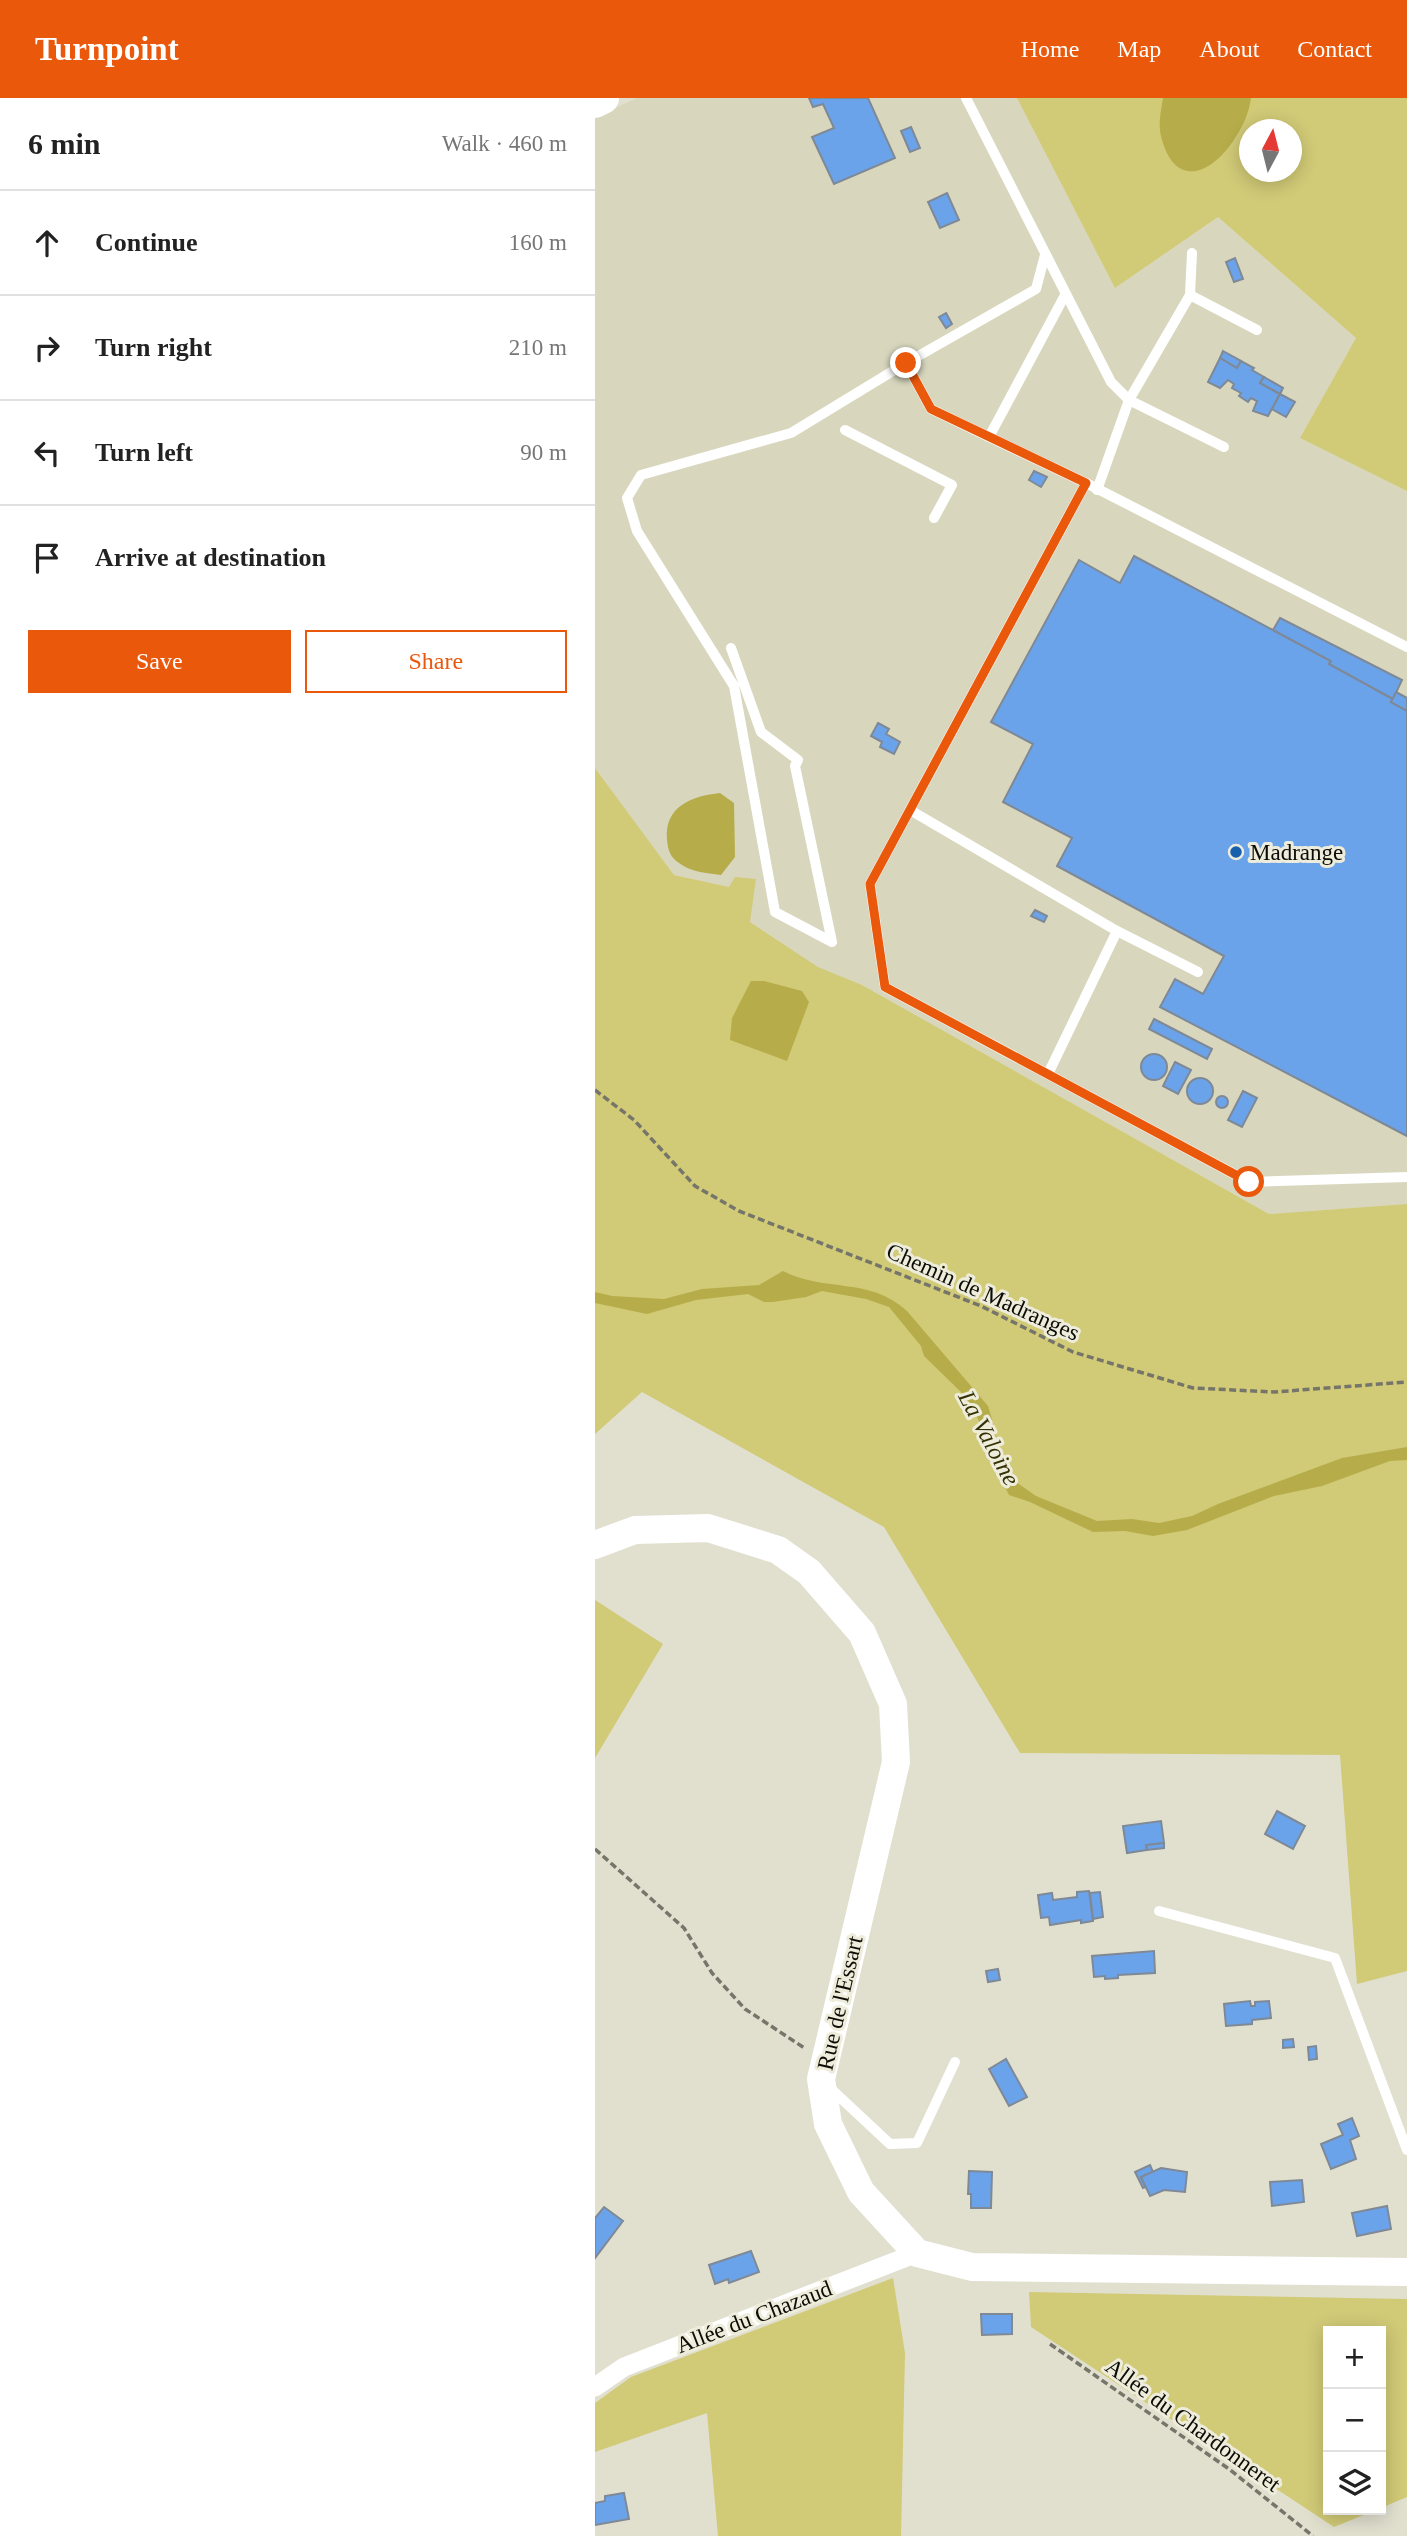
<!DOCTYPE html>
<meta charset="utf-8">
<style>
:root{--surface:#fff;--page:#f2f2f2;--text:#222;--muted:#767676;--line:#e0e0e0;--accent:#ea580c}
body{margin:0;font-family:Georgia,serif;background:var(--page);color:var(--text)}
.controls{position:absolute;right:21px;bottom:21px;display:grid;overflow:hidden;border-radius:0px;box-shadow:0 4px 18px #0003}
.controls button{width:63px;height:63px;display:grid;place-items:center;padding:0;border:0;border-bottom:2px solid var(--line);background:var(--surface);color:var(--text);font:35px sans-serif}
.compass{position:absolute;left:644px;top:21px;width:63px;height:63px;border-radius:50%;background:var(--surface);box-shadow:0 4px 18px #0003;rotate:7deg}
.stop{position:absolute;width:21px;height:21px;margin:-16px;border:5px solid #ea580c;border-radius:50%;background:#fff}
.stop.end{background:#ea580c;border-color:#fff;box-shadow:0 2px 7px #0008}
.list{margin:0;padding:0;list-style:none}
h2{display:flex;justify-content:space-between;align-items:center;height:91px;margin:0;padding:0 28px;font-size:30px}
h2 small{font-size:23px;font-weight:400;color:var(--muted)}
.list li{display:grid;grid-template-columns:46px 1fr auto;gap:21px;align-items:center;box-sizing:border-box;height:105px;padding:0 28px;border-top:2px solid var(--line)}
.list b{display:block;font-size:26px;white-space:nowrap}
.list em{font-size:23px;font-style:normal;color:var(--muted)}
.actions{display:flex;gap:14px;padding:21px 28px}
.actions a{flex:1;padding:16px 0;border:2px solid var(--accent);border-radius:0px;text-align:center;font-size:24px;color:var(--accent)}
.actions .main{background:var(--accent);color:#fff}
.icon{flex:none;width:38px;height:38px;fill:none;stroke:currentColor;stroke-width:2;stroke-linecap:round;stroke-linejoin:round}
.map{position:relative;flex:none;width:812px;height:2438px;overflow:hidden}
header{display:flex;align-items:center;gap:42px;box-sizing:border-box;height:98px;padding:0 35px;background:var(--accent);color:#fff}
header strong{font-size:33px}
nav{display:flex;gap:38px;margin-inline-start:auto;font-size:24px}
main{display:flex}
aside{flex:1;background:var(--surface)}
.map>svg:first-child{display:block}
.built{fill:#d8d7be}
.green{fill:#d1ca77;fill-rule:evenodd}
.water{fill:#b6ad4a}
.building{fill:#6ba3ea;stroke:#7f8996;stroke-width:2}
.lines{fill:none;stroke-linecap:round;stroke-linejoin:round}
.path{stroke:#76756a;stroke-width:3.5;stroke-dasharray:7 3.5;stroke-linecap:butt}
.lane{stroke:#fff;stroke-width:10}
.street{stroke:#fff;stroke-width:19}
.secondary{stroke:#fff;stroke-width:28}
.primary{stroke:#fff;stroke-width:32}
.route{stroke:#ea580c;stroke-width:9}
.poi-dot{fill:#185fae;stroke:#eeeddc;stroke-width:2.5}
.labels{text-anchor:middle;dominant-baseline:central;stroke-width:6;stroke-linejoin:round;paint-order:stroke}
.poi-label{font-size:23px;fill:#0c0c06;stroke:#eeeddc;text-anchor:start}
.street-label{font-size:23px;fill:#0c0c06;stroke:#eeeddc}
.water-label{font-size:24px;font-style:italic;fill:#353105;stroke:#eeeddc}
</style>
<header>
<strong>Turnpoint</strong>
<nav><a>Home</a><a>Map</a><a>About</a><a>Contact</a></nav>
</header>
<main>
<aside>
<h2>6 min<small>Walk · 460 m</small></h2>
<ul class="list">
<li><svg class="icon" aria-label="ahead" viewBox="0 0 24 24"><path d="M12 20V5M6 11l6-6 6 6"/></svg><div><b>Continue</b></div><em>160 m</em></li>
<li><svg class="icon" aria-label="right" viewBox="0 0 24 24"><path d="M7 20v-9h11M14 6l5 5-5 5"/></svg><div><b>Turn right</b></div><em>210 m</em></li>
<li><svg class="icon" aria-label="left" viewBox="0 0 24 24"><path d="M17 20v-9H6M10 6l-5 5 5 5"/></svg><div><b>Turn left</b></div><em>90 m</em></li>
<li><svg class="icon" aria-label="arrive" viewBox="0 0 24 24"><path d="M6 21V4h12l-3 4 3 4H6"/></svg><div><b>Arrive at destination</b></div></li>
</ul>
<div class="actions"><a class="main">Save</a><a>Share</a></div>
</aside>
<div class="map">
<svg width="812" height="2438" viewBox="0 0 812 2438">
<rect width="100%" height="100%" fill="#e1e0cf"/>
<path class="built" d="M42,0h380l98,190 103,-71 138,121 -56,100 107,53v713l-138,10 -407,-229 -44,-18 -68,-45 -21,-35 -55,-12 -79,-107v-651z"/>
<g class="green">
<path d="M422,0h390v393l-107,-53 56,-100 -138,-121 -103,71zM654,32h42v42h-42z"/>
<path d="M0,670l79,107 55,12 6,-10 21,2 -6,43 68,45 44,18 407,229 138,-10v767l-50,13 -17,-229 -320,-2 -136,-226 -242,-135 -47,42z"/>
<path d="M0,1502l68,44 -68,114z"/>
<path d="M298,2180l12,75 -4,183h-183l-11,-123 -112,39v-49l36,-26z"/>
<path d="M434,2194l378,7v198l-26,11v-177h-53v179h48l-42,17 -303,-200z"/>
</g>
<g class="water">
<path d="M568,0h88c-2,15 -8,28 -16,40 -23,37 -61,52 -74,-2 -3,-12 0,-26 2,-38z"/>
<path d="M125,695l14,10 1,54 -14,18c-15,-2 -30,-3 -42,-12 -9,-6 -11,-13 -12,-23 -3,-34 25,-44 53,-47z"/>
<path d="M156,883h13l38,10 7,11 -22,59 -57,-21 2,-22z"/>
<path d="M188,1173c42,22 86,5 124,40l81,95 6,20 3,20 16,34 23,16 61,25 35,-2 27,4 33,-7 26,-12 124,-46 65,-11v13l-17,1 -68,25 -48,10 -87,34 -34,6 -28,-5 -32,1 -63,-30 -21,-7 -25,-50 -5,-24 -7,-14 -10,-14 -38,-37 -3,-10 -32,-39 -23,-8 -44,-8 -16,6 -33,5h-9l-16,-8 -52,6 -49,14 -52,-11v-11l17,4 52,3 38,-10 57,-4z"/>
</g>
<g class="building">
<path d="M214,0h59l27,60 -61,26 -22,-47 22,-9 -11,-24 -10,3z"/>
<path d="M316,29l9,21 -10,4 -9,-21z"/>
<path d="M352,95l12,27 -19,8 -12,-26z"/>
<path d="M640,160l8,21 -9,3 -8,-20z"/>
<path d="M351,215l6,11 -6,4 -7,-11z"/>
<path d="M628,253l18,10 -4,7 -17,-10z"/>
<path d="M625,260l17,10 4,-7 13,7 -2,2 12,7 -4,6 20,11 -12,22 -15,-5 4,-10 -6,-3 -3,4 -9,-6 2,-3 -9,-5 2,-4 -6,-4 -8,8 -12,-6z"/>
<path d="M669,279l19,11 -3,6 -20,-11z"/>
<path d="M685,296l15,8 -9,15 -14,-8z"/>
<path d="M439,373l13,6 -6,10 -12,-7z"/>
<path d="M539,458l197,105 -2,3 64,35 -2,3 16,9v425l-247,-129 15,-28 28,15 21,-38 -167,-90 15,-28 -69,-36 30,-58 -42,-22 88,-162 41,23z"/>
<path d="M685,520l122,62 -9,19 -64,-35 2,-3 -58,-31z"/>
<path d="M801,594l11,6v13l-16,-9z"/>
<path d="M283,625l11,6 -3,5 14,8 -6,12 -14,-7 2,-5 -11,-6z"/>
<path d="M440,812l12,6 -3,6 -13,-6z"/>
<path d="M559,921l58,30 -5,10 -58,-30z"/>
<circle cx="559" cy="969" r="13"/>
<path d="M580,964l16,8 -13,24 -15,-8z"/>
<circle cx="605" cy="993" r="13"/>
<path d="M648,993l14,7 -15,29 -14,-7z"/>
<circle cx="627" cy="1004" r="6"/>
<path d="M682,1713l28,15 -12,23 -28,-15z"/>
<path d="M566,1723l3,22 -18,2 1,5 -20,3 -4,-27z"/>
<path d="M569,1745v5l-17,2 -1,-5z"/>
<path d="M494,1793l4,30 -12,2v-3l-31,5 -1,-8 -8,1 -3,-23 14,-2 1,7 24,-3v-5z"/>
<path d="M505,1794l3,25 -10,2 -3,-26z"/>
<path d="M559,1853l1,22 -37,2v3l-13,1v-3l-11,1 -2,-21z"/>
<path d="M403,1871l2,11 -12,2 -2,-11z"/>
<path d="M655,1903l1,5h4v-4l14,-1 2,17 -19,2v4l-26,2 -2,-22z"/>
<path d="M698,1941l1,8 -11,1v-8z"/>
<path d="M721,1948l1,13 -8,1 -1,-13z"/>
<path d="M411,1961l21,38 -18,9 -20,-37z"/>
<path d="M757,2020l7,18 -9,4 6,19 -25,10 -10,-25 22,-9 -5,-11z"/>
<path d="M555,2067l3,7 -12,5 5,10 -3,1 -8,-16z"/>
<path d="M566,2070l26,4 -2,20 -21,-2 -14,6 -9,-19z"/>
<path d="M374,2073l23,1 -1,36h-20v-14h-3z"/>
<path d="M707,2082l2,22 -32,4 -2,-24z"/>
<path d="M792,2108l4,23 -34,7 -5,-23z"/>
<path d="M9,2109l19,14 -28,37v-40z"/>
<path d="M156,2153l8,21 -30,11 -1,-4 -13,5 -6,-19z"/>
<path d="M386,2216h31v20l-30,1z"/>
<path d="M29,2395l5,26 -34,6v-22l10,-2v-5z"/>
</g>
<g class="lines">
<g class="path">
<path d="M0,992l39,30 61,66 44,25 242,95 92,46 120,36 81,4 133,-10"/>
<path d="M0,1751l89,79 28,45 33,36 61,40"/>
<path d="M455,2246l179,125 84,67"/>
</g>
<g class="lane">
<path d="M371,0l145,284 18,18 95,47"/>
<path d="M470,197l-76,142 97,46 321,164"/>
<path d="M595,197l2,-42"/>
<path d="M311,265l25,46 58,28"/>
<path d="M250,332l107,55 -18,33"/>
<path d="M491,385l-216,401 15,103 364,195 158,-5"/>
<path d="M502,392l32,-90 61,-105 67,35"/>
<path d="M136,550l30,84 37,28 -3,6 37,176 -57,-30 -41,-226 -97,-155 -10,-33 14,-23 150,-42 115,-70 130,-74 9,-34"/>
<path d="M315,712l207,121 -69,143"/>
<path d="M522,833l81,41"/>
<path d="M564,1813l176,47 72,192"/>
<path d="M235,1990l60,56 27,-1 38,-81"/>
</g>
<path class="street" d="M0,2289l29,-20 293,-114"/>
<path class="secondary" d="M0,1447l40,-15 73,-2 70,22 31,22 53,61 31,71 3,58 -75,317 7,45 33,68 56,61 55,14 435,5"/>
<path class="primary" d="M0,4l8,-4"/>
</g>
<g class="lines">
<path class="route" d="M311,265l25,46 155,74 -216,401 15,103 364,195"/>
</g>
<circle class="poi-dot" cx="641" cy="754" r="7"/>
<g class="labels">
<g class="poi-label">
<text x="655" y="754">Madrange</text>
</g>
<g class="street-label">
<text transform="translate(388 1194) rotate(24)">Chemin de Madranges</text>
<text transform="translate(245 1905) rotate(-77)">Rue de l'Essart</text>
<text transform="translate(159 2219) rotate(-21)">Allée du Chazaud</text>
<text transform="translate(598 2327) rotate(36)">Allée du Chardonneret</text>
</g>
<g class="water-label">
<text transform="translate(394 1340) rotate(62)">La Valoine</text>
</g>
</g>
</svg>
<div class="controls">
<button>+</button>
<button>−</button>
<button><svg class="icon" aria-label="layers" viewBox="0 0 24 24"><path d="M12 4l9 5-9 5-9-5zM3 14l9 5 9-5"/></svg></button>
</div>
<svg class="compass" viewBox="-18 -18 36 36"><path d="M0-13l5 13h-10z" fill="#e53935"/><path d="M0 13l5-13h-10z" fill="#767676"/></svg>
<div class="stop" style="left:654px;top:1084px"></div>
<div class="stop end" style="left:311px;top:265px"></div>
</div>
</main>
